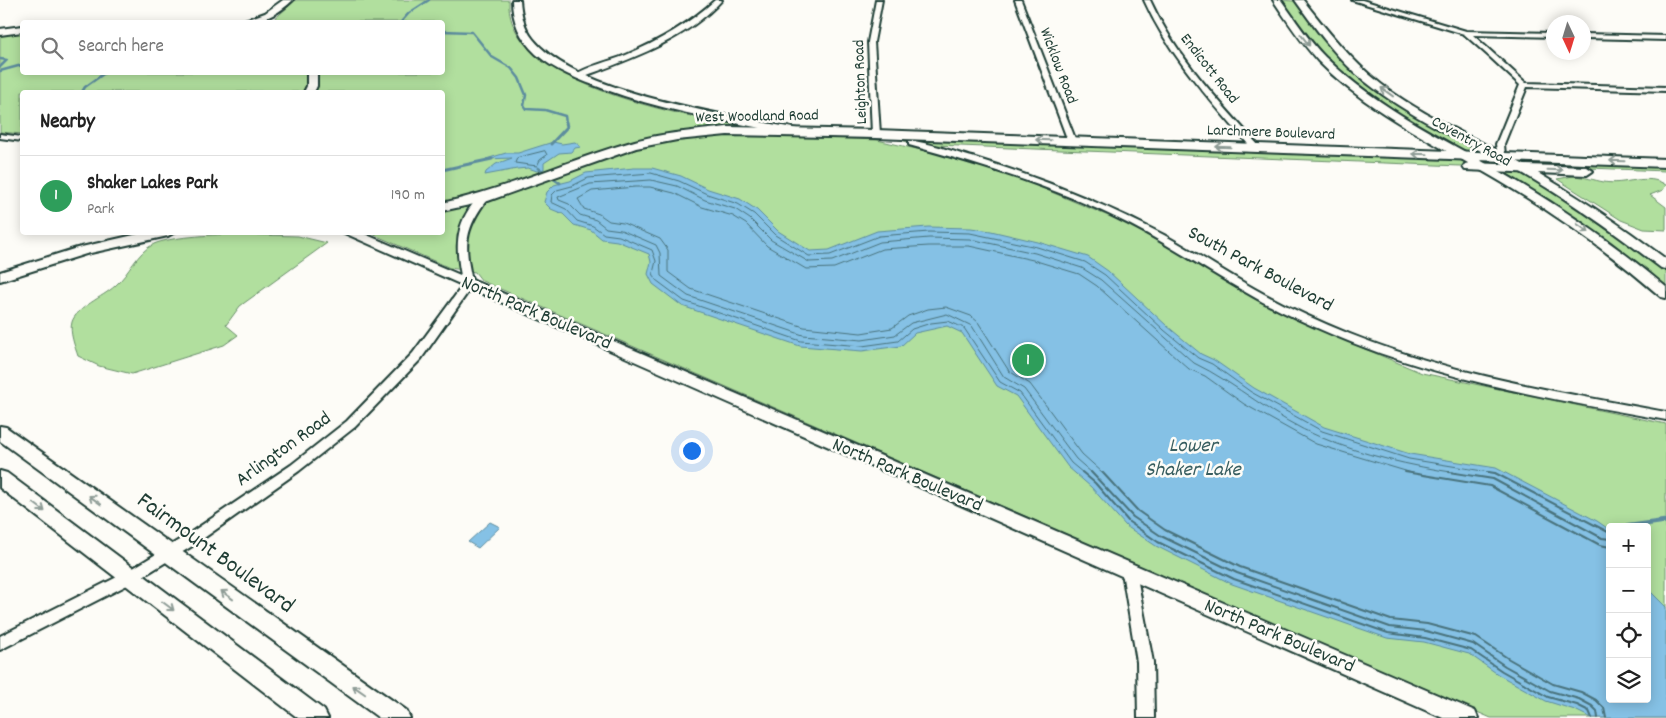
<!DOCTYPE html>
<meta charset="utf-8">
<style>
:root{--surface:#fff;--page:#f2f2f2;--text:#222;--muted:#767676;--line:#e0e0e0;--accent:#1a73e8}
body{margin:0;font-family:Dekko,sans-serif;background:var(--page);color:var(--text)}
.controls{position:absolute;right:15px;bottom:15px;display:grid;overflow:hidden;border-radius:5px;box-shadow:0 2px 12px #0003}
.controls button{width:45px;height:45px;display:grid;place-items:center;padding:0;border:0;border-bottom:1px solid var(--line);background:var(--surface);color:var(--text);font:25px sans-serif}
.compass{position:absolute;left:1546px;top:15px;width:45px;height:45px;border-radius:50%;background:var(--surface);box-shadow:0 2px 12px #0003;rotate:176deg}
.you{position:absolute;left:691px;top:450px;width:18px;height:18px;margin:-12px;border:4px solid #fff;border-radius:50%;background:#1a73e8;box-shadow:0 0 0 8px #1a73e833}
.badge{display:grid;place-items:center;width:32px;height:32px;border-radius:50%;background:var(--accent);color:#fff;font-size:16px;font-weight:700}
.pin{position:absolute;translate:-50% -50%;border:2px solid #fff;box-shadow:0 1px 5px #0006}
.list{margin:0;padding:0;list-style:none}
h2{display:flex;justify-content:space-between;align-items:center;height:65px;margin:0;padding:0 20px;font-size:21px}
h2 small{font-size:16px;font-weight:400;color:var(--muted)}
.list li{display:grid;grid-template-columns:32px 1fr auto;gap:15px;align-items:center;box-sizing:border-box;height:80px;padding:0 20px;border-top:1px solid var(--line)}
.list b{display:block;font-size:19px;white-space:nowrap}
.list p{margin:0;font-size:16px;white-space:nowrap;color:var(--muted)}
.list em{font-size:16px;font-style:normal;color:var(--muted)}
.icon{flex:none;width:28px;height:28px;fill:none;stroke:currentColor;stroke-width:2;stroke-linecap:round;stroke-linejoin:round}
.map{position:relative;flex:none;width:1666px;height:718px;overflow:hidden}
.search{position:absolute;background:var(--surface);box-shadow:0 2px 12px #0003;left:20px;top:20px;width:425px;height:55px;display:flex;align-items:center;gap:12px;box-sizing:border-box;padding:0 18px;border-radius:5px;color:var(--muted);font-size:19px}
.panel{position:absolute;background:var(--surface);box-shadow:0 2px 12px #0003;left:20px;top:90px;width:425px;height:145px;border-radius:5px}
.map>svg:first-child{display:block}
.green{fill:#b1df9e;stroke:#688e69;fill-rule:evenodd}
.water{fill:#85c1e5;stroke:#5c8c9e}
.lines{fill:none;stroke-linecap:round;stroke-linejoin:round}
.shore-far1{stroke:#48727b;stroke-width:1}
.shore{stroke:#48727b;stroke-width:2}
.stream-far2{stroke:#5c8c9e;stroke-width:2.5}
.stream-far1{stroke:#5c8c9e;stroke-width:3}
.stream{stroke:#5c8c9e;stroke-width:5}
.minor-casing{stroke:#1f3d34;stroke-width:4}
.tertiary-casing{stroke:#1f3d34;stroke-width:4}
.secondary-casing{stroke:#1f3d34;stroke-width:4}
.minor{fill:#fdfcf7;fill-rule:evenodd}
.tertiary{fill:#fdfcf7;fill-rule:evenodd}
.secondary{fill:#fdfcf7;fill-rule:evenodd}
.oneway{stroke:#8e9c96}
.labels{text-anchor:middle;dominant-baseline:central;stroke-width:5;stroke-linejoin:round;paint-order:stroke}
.far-street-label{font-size:16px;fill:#1f3d34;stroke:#fdfcf7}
.street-label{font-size:20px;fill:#1f3d34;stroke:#fdfcf7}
.water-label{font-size:21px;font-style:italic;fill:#385e60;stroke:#fdfcf7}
.near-street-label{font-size:24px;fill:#1f3d34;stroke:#fdfcf7}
</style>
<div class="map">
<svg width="1666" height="718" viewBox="0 0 1666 718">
<rect width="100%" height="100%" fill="#fdfcf7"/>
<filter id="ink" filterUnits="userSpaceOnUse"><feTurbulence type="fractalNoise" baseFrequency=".02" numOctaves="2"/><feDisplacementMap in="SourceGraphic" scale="10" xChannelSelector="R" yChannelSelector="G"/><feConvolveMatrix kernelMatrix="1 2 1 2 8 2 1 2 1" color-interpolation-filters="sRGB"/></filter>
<g filter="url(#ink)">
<g class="green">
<path d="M296,0h213c-6,82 169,115 229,125v9l139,6 79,18 74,25 83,35 45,23 103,61 38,19 123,52 244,51v294h-175l-1009,-437 -7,-9 -25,-4 -80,-35 72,-1v-140h-420v42l-22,-2v-97l22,-2v39h420v-50h-190l21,-2zM1610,527h37v172h-37z"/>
<path d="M1280,0l15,1 21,26 39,43 119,77 2,4 -10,2 -7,-2c-42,-25 -87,-49 -124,-83 -21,-20 -37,-44 -55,-68z"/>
<path d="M876,134l586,21 23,12 -550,-22 -23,-2z"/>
<path d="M1519,161l147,3v7l-128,-5h-9z"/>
<path d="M1506,171l19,3 43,26 98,71v18l-161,-113 -3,-4z"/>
<path d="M1573,176c13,1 20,4 31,6 21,4 43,-10 62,3l-3,5 -13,5 16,12v23l-22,-1 -23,-9 -64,-41z"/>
<path d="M230,234l68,2 29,7 -87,63 -14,19 12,10 -14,10 -92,29 -33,-8 -21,-10c-3,-9 -9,-24 -6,-34 4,-14 31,-25 43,-36 15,-13 21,-33 39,-42 15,-7 58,-9 76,-10z"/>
</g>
<g class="water">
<path d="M553,142l9,2 13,-2 6,5 -6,1 -3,4 -13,1 -15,10v6l-7,2 -9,-3 -11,1 -32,6 1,-3 10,-8 16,-6 -26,1 20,-6h12z"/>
<path d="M634,168h18l29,8 27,13 32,10 17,11 21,21 32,20 19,-1 48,-19 51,-4 43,1 20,3 47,11 50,15 20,14 59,55 34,28 13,6 40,28 70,39 86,27 86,14 101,53 13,9v169h37v-111l19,19v111h-75l-16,-8 -29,-9 -47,-26 -30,-21 -45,-12 -37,-4 -155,-54 -76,-38 -30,-20 -35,-39 -23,-20 -52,-71 -19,-10 -35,-53 -15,-7 -32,7 -14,13 -39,5 -62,-5 -118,-40 -29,-22 -5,-10 3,-12 -2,-8 -32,-13 -15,-2 -11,-9 -17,-5 -11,-11 -12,-5 -7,-7 3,-10 7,-7 16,-4 16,-8z"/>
<path d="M490,522l10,5 -22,21 -10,-6z"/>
</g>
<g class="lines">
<g class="shore-far1">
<path d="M545,151l2,4 -7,5 -3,6 -22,-3 2,-5z"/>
<path d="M1083,473l-12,-10 -51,-70 -20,-11 -36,-54 -16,-7 -17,2 -19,6 -14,12 -36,5 -61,-5 -117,-40 -28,-21 -3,-7 3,-12 -4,-11 -33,-14 -15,-2 -11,-8 -16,-5 -11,-12 -15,-7 1,-7 5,-5 15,-4 16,-8 63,-5 28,8 28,13 31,10 16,10 21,21 34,21 21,-1 49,-19 50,-4 41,1 67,14 48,15 20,13 59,55 34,28 14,6 39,28 71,39 87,28 86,14"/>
<path d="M1092,473l-16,-14 -52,-70 -20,-12 -32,-51 -25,-12 -36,9 -16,12 -33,5 -59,-5 -115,-39 -27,-20 -1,-23 -4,-8 -35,-15 -15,-2 -10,-8 -16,-5 -11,-11 -10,-4 -1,-3 32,-13 61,-4 26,6 28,14 30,9 15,10 21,21 38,22 23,-1 48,-19 49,-4 41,1 65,14 47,15 19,12 93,83c42,20 81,56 126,74 42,18 91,29 137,36"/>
<path d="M1103,473l-21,-19 -52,-70 -21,-13 -31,-49 -7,-6 -25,-9 -18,2 -20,7 -16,12 -31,5 -57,-6 -113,-38 -23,-17v-22l-8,-11 -37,-16 -14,-2 -10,-7 -15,-5 -6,-10 14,-8 43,-4h15l24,6 28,14 31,9 13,8 21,22 39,23 28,-1 48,-19 47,-3h40l64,14 46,14 18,12 92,83 16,7 39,28 72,40 96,29"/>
</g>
<g class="shore">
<path d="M1082,472l13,11 34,39 29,20 76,37 154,54 37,5 46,12 31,21 46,26 29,8 12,6 3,7"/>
<path d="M1091,472l42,45 28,19 76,37 153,54 36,4 47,13 32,22 45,25 29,8 13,7 5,5 1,7"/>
<path d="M1102,472l36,39 27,19 75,37 151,53 36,4 49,13 33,22 44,25 28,8 15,8 8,8 2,10"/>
<path d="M1405,472l85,14 110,59 10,2"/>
<path d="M1449,472l44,7 109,59 8,1"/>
<path d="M1488,472l7,1 115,60"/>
</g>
<g class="stream-far2">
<path d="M401,22l8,-9 20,-13"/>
<path d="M442,31l30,1 20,25 19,11 8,10 7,17 -2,11 2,3 19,1 20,6 1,7"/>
<path d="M0,59l7,1 -7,7"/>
<path d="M0,71l22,-6"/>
<path d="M82,92l3,-5 21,-15"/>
<path d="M157,92h23"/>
<path d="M251,92h10"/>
</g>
<g class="stream-far1">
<path d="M551,144l16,-17 -1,-5"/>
<path d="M538,168l22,15"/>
<path d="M442,170l50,-11"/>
</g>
<path class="stream" d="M1624,527l42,-6"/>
<g class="minor-casing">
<g id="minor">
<path d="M715,0h7c-36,40 -91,59 -140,77l-7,-2c12,-9 36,-14 51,-20 33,-14 63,-31 89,-55z"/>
<path d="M876,0h6l-8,42 6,92 -4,2 -4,-2 -4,-92z"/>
<path d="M1015,0h6l55,141 -1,2h-6l-1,-2z"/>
<path d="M1144,0h6c26,57 69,101 110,147v4h-6c-41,-48 -84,-93 -110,-151z"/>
<path d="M1352,0h10l104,31 88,2v4l-81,-2 53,48 140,4v4l-139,-4 -23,57 1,12 -4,3 -3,-1 -2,-14 24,-59 -29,-27 -27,-24z"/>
<path d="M1584,34l82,2v4l-82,-2z"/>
<path d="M0,134l22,3v4l-22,-3z"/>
<path d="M909,141c13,-1 48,12 63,16 66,20 131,46 192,78 31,17 60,37 91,54 30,17 63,32 95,45 102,41 209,58 316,78v8c-114,-21 -228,-40 -335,-86 -28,-12 -57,-25 -84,-41 -39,-22 -76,-47 -116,-68 -70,-36 -146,-59 -222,-80z"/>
<path d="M483,195l5,3c-25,33 -24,48 -15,87l-52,74 -66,68 -56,44 -105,74 -59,36 -135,69v-14l125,-63 59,-36 107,-72 56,-44 66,-68 50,-68c-6,-27 -10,-52 6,-76 4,-5 8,-12 14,-14z"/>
<path d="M1129,566l5,2 2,4 17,90 1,56h-16l-1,-56 -15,-90 2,-4z"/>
</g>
</g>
<g class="tertiary-casing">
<g id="tertiary">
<path d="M283,0h10c-14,14 -35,25 -54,22l26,-9z"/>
<path d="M512,0h8c1,14 4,28 13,39 44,55 196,76 264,90l5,3 -5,3c-65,-13 -131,-23 -193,-46 -24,-9 -49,-18 -68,-35 -16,-15 -24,-33 -24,-54z"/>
<path d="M1273,0h8c14,19 27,40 44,57 55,54 128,86 193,125 52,31 102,66 148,105v11l-5,-1c-47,-41 -97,-77 -150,-109 -65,-40 -139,-72 -193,-127 -17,-19 -31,-40 -45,-61z"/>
<path d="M1295,0h8c24,30 47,60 78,84 44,34 97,55 145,82 49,28 95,59 140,93v10l-5,-1c-46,-35 -93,-69 -144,-98 -55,-30 -114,-55 -162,-97 -23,-21 -42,-48 -60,-73z"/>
<path d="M22,26v6l-22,3v-6z"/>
<path d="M307,72h10v14l-3,6h-10l3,-6z"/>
<path d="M342,232h18l1115,479 3,7h-35z"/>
</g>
</g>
<g class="secondary-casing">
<g id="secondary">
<path d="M727,127l149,3 790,29v8l-790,-29 -149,-3 -50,5 -41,8 -148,53 -46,10v-8c65,-14 124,-42 186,-60 32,-10 66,-12 99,-16z"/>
<path d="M1469,163l118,4 6,4 -6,4 -122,-5 -2,-3 2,-3z"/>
<path d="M147,232h28l-7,4 -82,18 -86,27v-9l77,-24z"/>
<path d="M0,426l6,1 400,283 4,8h-31l-379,-277z"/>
<path d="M0,471l7,2 317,237 4,8h-30l-298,-230z"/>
</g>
</g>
<use href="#minor" class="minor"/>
<use href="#tertiary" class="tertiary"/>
<use href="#secondary" class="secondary"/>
</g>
<defs><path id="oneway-shaft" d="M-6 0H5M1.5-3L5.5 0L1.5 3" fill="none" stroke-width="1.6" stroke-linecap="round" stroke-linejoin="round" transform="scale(1.25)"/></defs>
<g class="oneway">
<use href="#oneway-shaft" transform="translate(1305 40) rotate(52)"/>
<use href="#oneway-shaft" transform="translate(1387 92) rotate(-144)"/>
<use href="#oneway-shaft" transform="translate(1043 140) rotate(-178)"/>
<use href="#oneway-shaft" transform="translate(1223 147) rotate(-178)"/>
<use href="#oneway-shaft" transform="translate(1420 154) rotate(-178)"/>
<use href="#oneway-shaft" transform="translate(1617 161) rotate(-178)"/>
<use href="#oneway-shaft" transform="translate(1555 170) rotate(2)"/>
<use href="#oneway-shaft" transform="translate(1583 228) rotate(35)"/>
<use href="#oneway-shaft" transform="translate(95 500) rotate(-144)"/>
<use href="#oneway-shaft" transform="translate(39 507) rotate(37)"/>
<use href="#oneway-shaft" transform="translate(227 595) rotate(-144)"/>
<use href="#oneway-shaft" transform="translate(168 606) rotate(37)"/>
<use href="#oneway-shaft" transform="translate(359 690) rotate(-145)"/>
</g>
</g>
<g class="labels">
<g class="far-street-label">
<text transform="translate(1058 66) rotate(69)">Wicklow Road</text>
<text transform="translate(1209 69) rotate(52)">Endicott Road</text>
<text transform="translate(861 82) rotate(-92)">Leighton Road</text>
<text transform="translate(757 117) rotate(-1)">West Woodland Road</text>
<text transform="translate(1271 133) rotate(2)">Larchmere Boulevard</text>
<text transform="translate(1471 142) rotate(29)">Coventry Road</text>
</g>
<g class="street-label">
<text transform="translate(1260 270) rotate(28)">South Park Boulevard</text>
<text transform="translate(536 314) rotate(23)">North Park Boulevard</text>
<text transform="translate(284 450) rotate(-36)">Arlington Road</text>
<text transform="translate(907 476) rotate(23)">North Park Boulevard</text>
<text transform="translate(1279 637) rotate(23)">North Park Boulevard</text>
</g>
<g class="water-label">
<text x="1193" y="447">Lower<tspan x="1193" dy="24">Shaker Lake</tspan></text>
</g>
<g class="near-street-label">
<text transform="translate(215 554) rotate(36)">Fairmount Boulevard</text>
</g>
</g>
</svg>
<div class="controls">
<button>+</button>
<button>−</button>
<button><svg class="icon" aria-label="locate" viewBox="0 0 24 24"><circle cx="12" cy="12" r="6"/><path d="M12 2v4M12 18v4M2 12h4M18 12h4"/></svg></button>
<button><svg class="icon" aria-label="layers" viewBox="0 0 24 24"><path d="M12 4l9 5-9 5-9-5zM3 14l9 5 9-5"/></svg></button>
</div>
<svg class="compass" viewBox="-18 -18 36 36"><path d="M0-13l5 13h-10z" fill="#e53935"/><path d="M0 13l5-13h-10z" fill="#767676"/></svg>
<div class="you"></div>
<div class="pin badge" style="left:1028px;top:360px;background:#2e9e5b">1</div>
<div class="search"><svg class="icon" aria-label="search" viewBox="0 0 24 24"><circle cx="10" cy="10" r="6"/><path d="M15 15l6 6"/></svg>Search here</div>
<section class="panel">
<h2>Nearby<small></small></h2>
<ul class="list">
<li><span class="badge" style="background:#2e9e5b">1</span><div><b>Shaker Lakes Park</b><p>Park</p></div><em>190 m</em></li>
</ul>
</section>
</div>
